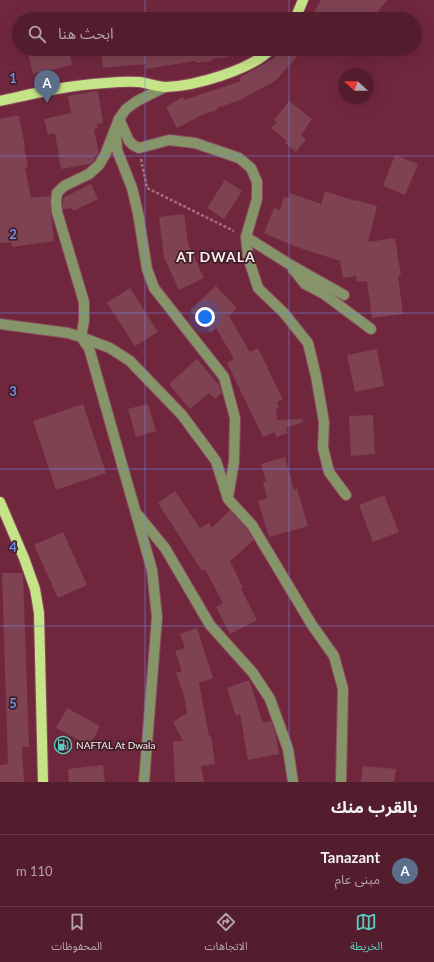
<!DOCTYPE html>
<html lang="ar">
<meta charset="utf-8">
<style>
:root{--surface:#541d2e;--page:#5a2636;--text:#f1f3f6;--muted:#b5a2aa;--line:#6a3b4a;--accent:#59cebf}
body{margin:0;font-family:Lato,"Noto Sans Arabic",sans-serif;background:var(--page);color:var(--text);direction:rtl}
.compass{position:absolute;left:338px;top:68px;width:36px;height:36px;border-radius:50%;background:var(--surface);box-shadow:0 4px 16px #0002;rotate:291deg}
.you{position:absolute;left:205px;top:317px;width:14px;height:14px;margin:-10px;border:3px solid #fff;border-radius:50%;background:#1a73e8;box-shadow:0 0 0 6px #1a73e833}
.badge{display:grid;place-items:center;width:26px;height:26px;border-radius:50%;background:var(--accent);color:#fff;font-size:13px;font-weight:700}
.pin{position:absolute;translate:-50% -33px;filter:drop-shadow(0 1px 2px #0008)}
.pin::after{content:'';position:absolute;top:21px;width:14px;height:12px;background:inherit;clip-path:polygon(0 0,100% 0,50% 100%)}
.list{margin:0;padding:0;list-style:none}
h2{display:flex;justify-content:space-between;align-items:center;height:52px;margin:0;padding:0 16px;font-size:17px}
h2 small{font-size:13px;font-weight:400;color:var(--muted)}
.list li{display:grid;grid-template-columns:26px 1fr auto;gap:12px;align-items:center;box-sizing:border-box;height:72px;padding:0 16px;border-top:1px solid var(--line)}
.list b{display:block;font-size:15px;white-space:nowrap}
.list p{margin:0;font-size:13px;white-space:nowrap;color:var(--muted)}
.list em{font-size:13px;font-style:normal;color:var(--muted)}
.icon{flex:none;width:22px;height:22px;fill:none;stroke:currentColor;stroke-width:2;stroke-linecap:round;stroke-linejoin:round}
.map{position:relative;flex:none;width:434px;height:782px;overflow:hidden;direction:ltr}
.search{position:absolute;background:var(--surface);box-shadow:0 4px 16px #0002;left:12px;right:12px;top:12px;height:44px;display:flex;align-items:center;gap:10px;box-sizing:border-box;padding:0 14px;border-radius:22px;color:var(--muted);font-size:15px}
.sheet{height:124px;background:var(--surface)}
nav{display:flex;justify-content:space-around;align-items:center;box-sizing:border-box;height:56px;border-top:1px solid var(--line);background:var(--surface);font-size:11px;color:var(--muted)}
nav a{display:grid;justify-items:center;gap:2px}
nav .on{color:var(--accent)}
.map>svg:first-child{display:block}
.building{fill:#7e4253}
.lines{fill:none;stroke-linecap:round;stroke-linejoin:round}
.minor-casing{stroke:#8a4a5e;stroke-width:12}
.major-casing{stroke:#8a4a5e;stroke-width:12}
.path{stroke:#a46e7e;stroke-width:2.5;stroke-dasharray:3 2;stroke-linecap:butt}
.minor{stroke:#869569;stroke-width:10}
.major{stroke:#c5e387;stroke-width:10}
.grid{fill:none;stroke:#778de1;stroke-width:1;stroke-opacity:0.55}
.labels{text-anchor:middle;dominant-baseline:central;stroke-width:3.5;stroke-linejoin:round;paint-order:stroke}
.poi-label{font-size:10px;fill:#feebee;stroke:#401f28;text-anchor:start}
.district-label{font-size:14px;font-weight:bold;letter-spacing:1px;fill:#feebee;stroke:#401f28}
.grid-label{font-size:13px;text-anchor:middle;font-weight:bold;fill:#778de1;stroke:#401f28;stroke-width:3.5;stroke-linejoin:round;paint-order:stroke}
</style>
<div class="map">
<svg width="434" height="782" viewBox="0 0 434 782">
<rect width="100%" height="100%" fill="#70273e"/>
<g class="building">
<path d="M321,0h66l-15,19h-50l-9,-5z"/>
<path d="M27,49h42l3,16 -39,9z"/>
<path d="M125,49h103v8l-16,2v2l-16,2 -1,-2 -49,8v-5l-43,4 -2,-17z"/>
<path d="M283,49h20l-9,11 -19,21 -35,19 -23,8v2l-13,4 -27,14 -11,-21 17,-10 1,3 57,-19 -2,-3 34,-19z"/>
<path d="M98,91l5,32 -6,1 1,4 -4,1 5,24 -2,2 -3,1 1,4 -5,4 -29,5 -6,-36 -7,2 -4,-16 27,-6 -3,-17z"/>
<path d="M289,101l23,18 -11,16 5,4 -10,13 -11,-9 2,-2 -16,-13 6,-6 -3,-2z"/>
<path d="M14,116h5l6,30h-1l4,21 -3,1 6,30 19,-2v7l4,38 -42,6 -1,-5 -11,1v-124z"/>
<path d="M395,155l23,9 -13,31 -22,-9z"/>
<path d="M225,180l17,11 -18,28 -17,-11z"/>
<path d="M91,184l7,15 -25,12 -1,-3 -9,1v-11z"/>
<path d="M325,191l30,10v-1l22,6 -9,36 27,-4 6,38h-3l5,38 -31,4 -5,-37 -10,1 -1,-6 -13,2 -3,-17 -46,-15 -30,-13 10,-25 6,2 4,-13 5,1 1,-5 31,11z"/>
<path d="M184,214l4,30 16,34 -25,12 -15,-33 -5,-40z"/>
<path d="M216,286l21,22 -8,8 21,36 8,-4 25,52 -6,2 2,6h-3l1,12 25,-1 1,3 -17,6 2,5 -12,4 -1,-5 -12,5 -36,-74 7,-4 -18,-31 -5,5 -21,-23z"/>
<path d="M130,288l28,44 -23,14 -28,-43z"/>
<path d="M377,349l7,37 -29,6 -8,-37z"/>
<path d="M197,359l22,26 3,8 -7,6 -6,-6 -19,16 -21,-25z"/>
<path d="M83,404l23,69 -50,17 -23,-69z"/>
<path d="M148,404l8,27 -20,6 -8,-28z"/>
<path d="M373,415l2,39 -24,2 -2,-40z"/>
<path d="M285,457l9,33 3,-1 11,37 -39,11 -11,-36 9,-3 -4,-16 3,-1 -5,-17z"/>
<path d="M175,491l25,37 9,-5 3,5 18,-18 17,19 7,11 -24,21 13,27 -2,1 16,31 -27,14 -14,-27 7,-4 -18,-34 -3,2 -44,-68z"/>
<path d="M384,495l15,37 -26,10 -14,-37z"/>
<path d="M63,532l24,53 -29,13 -24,-53z"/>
<path d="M2,573h20l1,1 6,173h-7l2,35h-24v-17l8,-1z"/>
<path d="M197,628l16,50 -14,5 10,53h2l4,28 -14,2 3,16h-29l-2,-40 10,-1 -10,-19 14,-9 -3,-17 -8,-23 6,-2 -7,-20 10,-3 -5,-14z"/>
<path d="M249,680l14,43 8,-2 4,11 4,22 -31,6 -8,-46 -4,2 -9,-28z"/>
<path d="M67,708l33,18 -10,20 -34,-18z"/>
<path d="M103,765l2,17h-36l-1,-13z"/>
<path d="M363,766l33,3 -2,13h-33z"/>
</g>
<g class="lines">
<g class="minor-casing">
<g id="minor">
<path d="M165,87l-28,14 -11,8 -7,10 -3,19 1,12 15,38 6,25 9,56 7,19 70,89 11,41 -1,44 -6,35"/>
<path d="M119,119l-14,36 -6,10 -10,9 -25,12 -7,7 -1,9 1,10 27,90v19l-3,16 29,11 20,13 52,54 34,46 12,38 24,26 60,100 22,31 9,33 -2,93"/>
<path d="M119,119l10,22 4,4 6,3 30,-8 26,3 44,15 12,10 6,14v17l-11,38 2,20 10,31 26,25 24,30 8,33 8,46 -1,26 6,24 17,23"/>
<path d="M246,237l43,27 55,31"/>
<path d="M293,269l12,15 19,10 47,35"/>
<path d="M0,324l68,9 13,4 8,11 63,222 5,47 -13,165"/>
<path d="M138,515l27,33 45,77 43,48 17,26 18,50 5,33"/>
</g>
</g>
<g class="major-casing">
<g id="major">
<path d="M295,19l8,-19"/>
<path d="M0,101c35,-8 70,-16 105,-18 11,-1 23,-2 34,-1 9,1 18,5 27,5 29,-1 85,-17 105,-38"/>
<path d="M0,502l24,56 11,31 4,24 4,169"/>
</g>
</g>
<path class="path" d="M141,159l6,29 87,43"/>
<use href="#minor" class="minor"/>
<use href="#major" class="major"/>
</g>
<path class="grid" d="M145,0v19M289,0v19M145,49v733M289,49v733M0,156h434M0,313h434M0,469h434M0,626h434"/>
<defs>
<g id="fuel-ring" transform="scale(0.9)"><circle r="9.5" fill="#401f28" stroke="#59cebf" stroke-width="1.5"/><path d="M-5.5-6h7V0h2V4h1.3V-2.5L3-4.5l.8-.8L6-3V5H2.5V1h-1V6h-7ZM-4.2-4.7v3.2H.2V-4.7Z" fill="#59cebf"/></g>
</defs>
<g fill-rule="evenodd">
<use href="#fuel-ring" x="63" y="745"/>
</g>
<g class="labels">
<g class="poi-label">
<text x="76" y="745">NAFTAL At Dwala</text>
</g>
<g class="district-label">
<text x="216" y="256">AT DWALA</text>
</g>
</g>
<g class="grid-label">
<text x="13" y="83">1</text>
<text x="13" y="239">2</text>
<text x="13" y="396">3</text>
<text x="13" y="552">4</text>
<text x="13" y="708">5</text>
</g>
</svg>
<svg class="compass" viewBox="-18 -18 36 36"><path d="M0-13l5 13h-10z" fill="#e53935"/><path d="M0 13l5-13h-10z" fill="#b5a2aa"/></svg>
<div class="you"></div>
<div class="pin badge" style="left:47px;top:103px;background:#5c6f8a">A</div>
<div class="search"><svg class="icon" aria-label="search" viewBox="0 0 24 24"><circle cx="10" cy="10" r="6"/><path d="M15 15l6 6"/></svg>ابحث هنا</div>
</div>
<section class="sheet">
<h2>بالقرب منك<small></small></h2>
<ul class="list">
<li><span class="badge" style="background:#5c6f8a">A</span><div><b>Tanazant</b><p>مبنى عام</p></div><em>110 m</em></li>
</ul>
</section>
<nav>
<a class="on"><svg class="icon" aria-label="map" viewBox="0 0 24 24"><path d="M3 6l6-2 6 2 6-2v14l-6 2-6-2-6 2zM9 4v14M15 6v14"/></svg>الخريطة</a>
<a><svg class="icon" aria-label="directions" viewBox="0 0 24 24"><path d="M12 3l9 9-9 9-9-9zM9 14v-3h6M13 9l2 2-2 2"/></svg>الاتجاهات</a>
<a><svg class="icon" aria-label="saved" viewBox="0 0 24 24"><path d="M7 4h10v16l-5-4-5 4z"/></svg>المحفوظات</a>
</nav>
